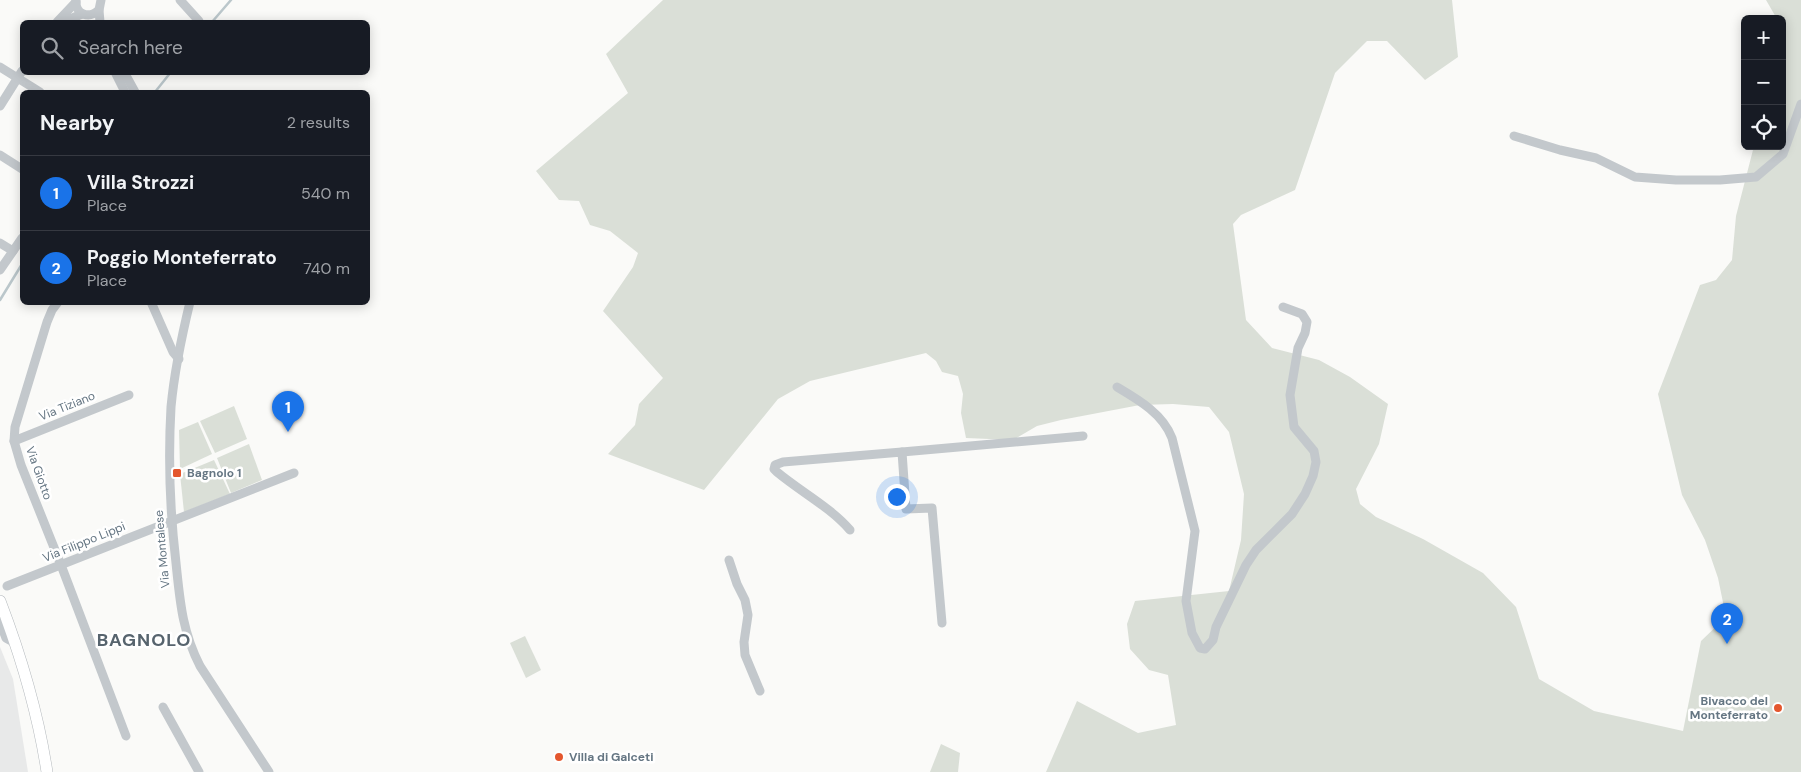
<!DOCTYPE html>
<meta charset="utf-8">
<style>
:root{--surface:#171b24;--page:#20242c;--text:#f1f3f6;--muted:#9ea1a6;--line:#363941;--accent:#1a73e8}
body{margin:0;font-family:"DM Sans",sans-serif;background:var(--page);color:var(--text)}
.controls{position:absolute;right:15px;top:15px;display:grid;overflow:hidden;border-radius:8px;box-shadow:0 2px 12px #0003}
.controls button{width:45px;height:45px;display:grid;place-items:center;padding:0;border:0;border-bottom:1px solid var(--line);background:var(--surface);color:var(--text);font:25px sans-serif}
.you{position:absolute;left:896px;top:496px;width:18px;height:18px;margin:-12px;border:4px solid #fff;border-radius:50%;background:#1a73e8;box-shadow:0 0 0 8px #1a73e833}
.badge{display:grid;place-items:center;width:32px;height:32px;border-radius:50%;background:var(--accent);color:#fff;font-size:16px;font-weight:700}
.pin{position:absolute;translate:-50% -41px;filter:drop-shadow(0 1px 2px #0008)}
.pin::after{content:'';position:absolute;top:26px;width:18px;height:15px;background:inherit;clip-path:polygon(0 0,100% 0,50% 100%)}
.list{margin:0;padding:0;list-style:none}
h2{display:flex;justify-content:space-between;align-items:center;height:65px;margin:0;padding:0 20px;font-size:21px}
h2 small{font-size:16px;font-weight:400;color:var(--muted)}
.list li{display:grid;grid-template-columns:32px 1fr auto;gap:15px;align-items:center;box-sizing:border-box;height:75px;padding:0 20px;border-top:1px solid var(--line)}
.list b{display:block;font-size:19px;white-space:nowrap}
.list p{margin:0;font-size:16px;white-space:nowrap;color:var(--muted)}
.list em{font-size:16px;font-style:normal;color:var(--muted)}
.icon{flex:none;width:28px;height:28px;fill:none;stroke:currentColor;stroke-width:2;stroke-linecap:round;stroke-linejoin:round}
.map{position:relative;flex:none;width:1801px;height:772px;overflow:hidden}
.search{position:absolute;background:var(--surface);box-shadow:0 2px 12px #0003;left:20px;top:20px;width:350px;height:55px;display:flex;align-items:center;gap:12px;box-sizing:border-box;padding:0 18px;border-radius:8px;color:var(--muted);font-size:19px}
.panel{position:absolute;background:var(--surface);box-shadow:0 2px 12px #0003;left:20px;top:90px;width:350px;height:215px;border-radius:8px}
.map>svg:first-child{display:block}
.built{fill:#e8e9e9}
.green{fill:#dadfd7}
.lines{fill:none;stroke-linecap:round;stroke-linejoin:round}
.stream{stroke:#bbc7cb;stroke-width:2.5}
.major-casing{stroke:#b5babe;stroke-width:12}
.minor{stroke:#c3c8cc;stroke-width:9}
.major{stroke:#fff;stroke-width:11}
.poi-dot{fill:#e4572e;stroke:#fff;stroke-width:2}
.labels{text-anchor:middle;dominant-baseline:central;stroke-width:5;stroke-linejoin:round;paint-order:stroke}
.street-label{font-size:12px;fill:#657683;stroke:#fff}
.poi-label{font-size:12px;font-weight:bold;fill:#657683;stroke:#fff;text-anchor:start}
.district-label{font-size:18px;font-weight:bold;letter-spacing:1px;fill:#57646e;stroke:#fff}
</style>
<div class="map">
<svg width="1801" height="772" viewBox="0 0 1801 772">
<rect width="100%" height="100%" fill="#fafaf8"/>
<path class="built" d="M0,647l13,32 15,93h-28z"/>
<g class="green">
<path d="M663,0h789l6,57 -33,23 -38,-39h-20l-32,32 -40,117 -54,25 -8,9 13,96 26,28 47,12 31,17 38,27 -9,40 -23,45 4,15 16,13 47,22 60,34 33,34 23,72 55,32 89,20 18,-90 25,-24 -8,-39 -13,-38 -23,-45 -24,-101 42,-109 16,-5 16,-20 4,-44 18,-70h28v-63l3,-10 -3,-54h-5l-11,-19h35v772h-755l31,-71 61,32 38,-8 -8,-50 -19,-5 -19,-21 -3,-25 8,-23 94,-10 12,-51 3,-46 -15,-62 -20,-25 -36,-3 -33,1 -79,15 -24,6 -24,14 -47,-2 -5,-25 2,-19 -5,-18 -16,-4 -6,-11 -10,-8 -116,28 -32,18 -74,91 -96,-36 27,-29 4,-21 24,-26 -60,-67 30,-44 5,-14 -28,-22 -20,-6 -11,-24 -20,-1 -23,-29 92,-78 -22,-39z"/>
<path d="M234,406l13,33 -32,14 -15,-32z"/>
<path d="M198,422l14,32 -32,15 -1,-39z"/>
<path d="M249,444l13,36 -31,13 -14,-35z"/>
<path d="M214,460l16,34 -46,18 -4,-38z"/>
<path d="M525,636l16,34 -15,8 -16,-35z"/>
<path d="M941,744l19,9 -2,19h-28z"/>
</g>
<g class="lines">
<g class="stream">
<path d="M212,22l19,-22"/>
<path d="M155,92l16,-20"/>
<path d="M0,300l22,-36"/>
</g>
<g class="major-casing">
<path id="major" d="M0,601c21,55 38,112 47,171"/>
</g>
<g class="minor">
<path d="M76,0c-1,15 13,19 23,10"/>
<path d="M180,0l19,21"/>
<path d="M57,22l19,-20"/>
<path d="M63,22l19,-8"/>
<path d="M100,22l-1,-12 2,-10"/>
<path d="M0,67l40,25"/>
<path d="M115,72l10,20"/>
<path d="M124,72l11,20"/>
<path d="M0,106l22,-35"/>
<path d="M1514,136l46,14 36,8 39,19 41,3h44l36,-3 27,-23 18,-50"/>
<path d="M0,155l22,14"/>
<path d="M0,243l13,8"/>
<path d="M0,270l22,-32"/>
<path d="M58,302l-6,8 -5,12 -32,105 -1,14 7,24 40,100 65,171"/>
<path d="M151,302l22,50 6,7"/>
<path d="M190,302c-8,33 -16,73 -19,105 -3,52 -1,105 5,156 4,38 6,68 24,103l69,106"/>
<path d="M1117,387c22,13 46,27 55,51l23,93 -9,70 6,32 8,15 5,1 8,-9 3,-13 30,-62 10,-15 36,-36 13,-20 8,-18 3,-14 -2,-11 -20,-24 -4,-32 8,-47 7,-15 2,-11 -5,-8 -19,-7"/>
<path d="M14,441l115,-46"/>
<path d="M902,452l181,-16"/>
<path d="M850,530c-20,-23 -49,-38 -73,-58l-3,-3 1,-4 8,-3 119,-10 4,57 26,-1 10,115"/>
<path d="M729,560l8,24 8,16 3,15 -4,27 1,13 15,36"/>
<path d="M7,586l287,-113"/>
<path d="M0,623l6,15 9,5"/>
<path d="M163,707l36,65"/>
</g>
<use href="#major" class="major"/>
</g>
<g class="poi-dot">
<rect x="172" y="468" width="10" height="10" rx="2.5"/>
<circle cx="1778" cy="708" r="5"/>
<circle cx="559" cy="757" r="5"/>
</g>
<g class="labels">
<g class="street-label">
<text transform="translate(67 406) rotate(-22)">Via Tiziano</text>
<text transform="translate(39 473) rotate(70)">Via Giotto</text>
<text transform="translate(84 542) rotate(-22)">Via Filippo Lippi</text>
<text transform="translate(162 549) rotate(-95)">Via Montalese</text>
</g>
<g class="poi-label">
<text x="187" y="473">Bagnolo 1</text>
<text x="1768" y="701" text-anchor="end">Bivacco del<tspan x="1768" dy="14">Monteferrato</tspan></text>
<text x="569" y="757">Villa di Galceti</text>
</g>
<g class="district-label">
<text x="144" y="640">BAGNOLO</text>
</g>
</g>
</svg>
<div class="controls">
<button>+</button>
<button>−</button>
<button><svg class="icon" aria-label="locate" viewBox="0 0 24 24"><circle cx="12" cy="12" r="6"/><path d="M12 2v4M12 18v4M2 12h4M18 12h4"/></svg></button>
</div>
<div class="you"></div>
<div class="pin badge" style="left:288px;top:432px">1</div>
<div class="pin badge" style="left:1727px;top:644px">2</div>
<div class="search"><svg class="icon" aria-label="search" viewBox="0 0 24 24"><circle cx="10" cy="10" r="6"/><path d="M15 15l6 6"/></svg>Search here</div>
<section class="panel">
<h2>Nearby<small>2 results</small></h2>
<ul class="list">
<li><span class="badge">1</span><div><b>Villa Strozzi</b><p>Place</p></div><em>540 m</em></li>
<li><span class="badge">2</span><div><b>Poggio Monteferrato</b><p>Place</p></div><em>740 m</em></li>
</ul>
</section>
</div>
